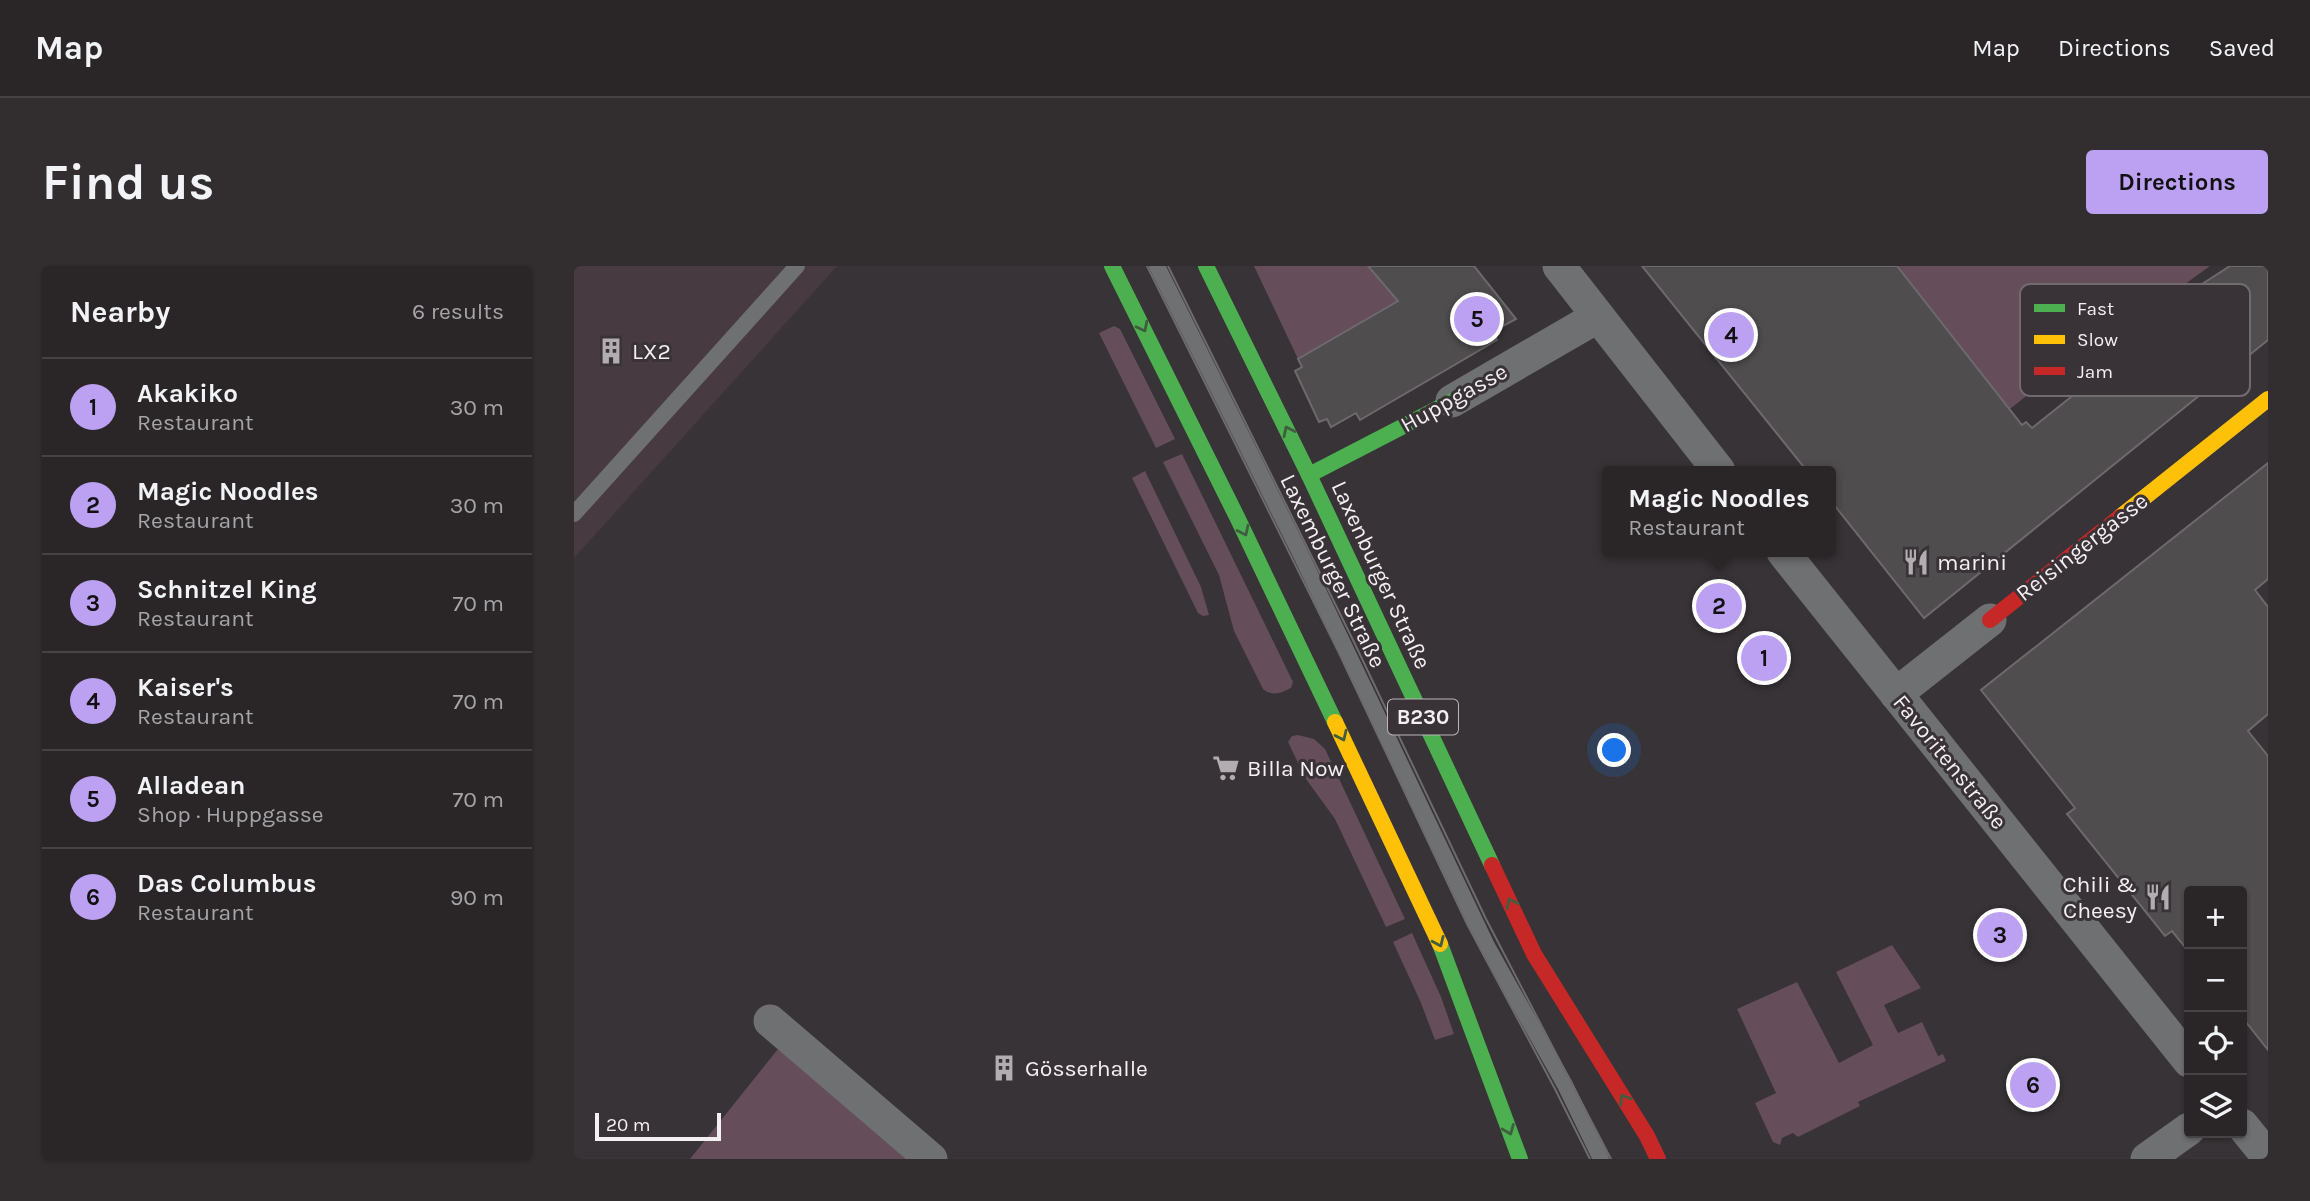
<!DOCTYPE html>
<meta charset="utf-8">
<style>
:root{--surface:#2a2628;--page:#322e30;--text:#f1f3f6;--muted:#a5a5a8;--line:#464345;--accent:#bca0f2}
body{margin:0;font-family:Karla,sans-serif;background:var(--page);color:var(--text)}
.controls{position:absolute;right:21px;bottom:21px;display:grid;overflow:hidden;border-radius:7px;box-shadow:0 2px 5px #0004}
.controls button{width:63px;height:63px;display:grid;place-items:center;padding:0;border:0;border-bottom:2px solid var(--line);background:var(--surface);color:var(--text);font:35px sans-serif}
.scale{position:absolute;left:21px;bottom:18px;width:126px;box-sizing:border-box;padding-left:7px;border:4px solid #f4eff2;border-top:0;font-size:19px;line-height:24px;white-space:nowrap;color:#f4eff2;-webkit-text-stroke:5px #393236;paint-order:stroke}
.you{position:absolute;left:1041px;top:485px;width:24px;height:24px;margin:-18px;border:5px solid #fff;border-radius:50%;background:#1a73e8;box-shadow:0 0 0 10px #1a73e833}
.badge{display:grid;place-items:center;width:46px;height:46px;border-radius:50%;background:var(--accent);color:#111;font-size:23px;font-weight:700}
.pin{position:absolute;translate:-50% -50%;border:4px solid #fff;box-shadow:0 2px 7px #0006}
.popup{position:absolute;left:1028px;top:200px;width:234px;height:91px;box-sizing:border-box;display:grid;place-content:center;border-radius:7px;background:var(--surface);filter:drop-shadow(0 2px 5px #0005);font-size:23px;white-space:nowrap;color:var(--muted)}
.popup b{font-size:26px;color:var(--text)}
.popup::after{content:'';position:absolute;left:50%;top:100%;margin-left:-14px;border:14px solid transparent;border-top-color:var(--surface)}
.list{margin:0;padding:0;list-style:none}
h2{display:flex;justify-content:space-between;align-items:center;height:91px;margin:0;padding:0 28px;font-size:30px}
h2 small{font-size:23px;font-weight:400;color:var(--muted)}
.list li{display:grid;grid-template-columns:46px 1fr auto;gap:21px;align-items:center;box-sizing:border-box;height:98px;padding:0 28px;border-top:2px solid var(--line)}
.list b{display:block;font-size:26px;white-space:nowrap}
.list p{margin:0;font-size:23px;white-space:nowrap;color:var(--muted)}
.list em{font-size:23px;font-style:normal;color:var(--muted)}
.icon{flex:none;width:38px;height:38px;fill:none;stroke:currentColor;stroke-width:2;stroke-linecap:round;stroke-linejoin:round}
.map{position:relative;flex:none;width:1694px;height:893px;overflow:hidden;border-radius:7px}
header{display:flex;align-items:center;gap:42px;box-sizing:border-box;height:98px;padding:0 35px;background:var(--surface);border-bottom:2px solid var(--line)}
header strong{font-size:33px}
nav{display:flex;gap:38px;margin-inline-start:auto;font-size:24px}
.intro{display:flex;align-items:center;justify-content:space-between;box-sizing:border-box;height:168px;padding:0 42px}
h1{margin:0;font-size:49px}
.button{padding:18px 32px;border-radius:7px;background:var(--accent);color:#111;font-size:24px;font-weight:700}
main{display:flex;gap:42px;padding:0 42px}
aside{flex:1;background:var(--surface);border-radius:7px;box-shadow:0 2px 5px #0004}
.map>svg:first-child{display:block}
.built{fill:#473b41}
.green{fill:#654d59}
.building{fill:#504d4e;stroke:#6d696c;stroke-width:2}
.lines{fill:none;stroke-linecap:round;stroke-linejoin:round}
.lane{stroke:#6f7071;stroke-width:16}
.street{stroke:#6f7071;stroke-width:33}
.fast{stroke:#4caf50;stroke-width:16}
.slow{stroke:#ffc107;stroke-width:16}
.jam{stroke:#c62828;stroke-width:16}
.tram{stroke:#6e6b6d;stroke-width:2}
.oneway{stroke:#405e3f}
.labels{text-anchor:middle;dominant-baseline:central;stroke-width:6;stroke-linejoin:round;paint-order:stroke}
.shield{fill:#393236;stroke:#bcb6ba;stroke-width:2}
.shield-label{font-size:21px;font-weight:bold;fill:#f4eff2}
.poi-label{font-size:23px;fill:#f4eff2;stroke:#393236;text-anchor:start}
.street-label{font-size:23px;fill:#f4eff2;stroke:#393236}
.key{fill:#393236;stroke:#716b6e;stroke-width:2}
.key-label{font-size:19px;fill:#f4eff2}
</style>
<header>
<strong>Map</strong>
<nav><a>Map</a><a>Directions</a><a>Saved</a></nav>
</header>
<div class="intro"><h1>Find us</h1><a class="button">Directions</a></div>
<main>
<aside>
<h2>Nearby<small>6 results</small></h2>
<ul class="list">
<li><span class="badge">1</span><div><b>Akakiko</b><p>Restaurant</p></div><em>30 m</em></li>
<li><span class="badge">2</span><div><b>Magic Noodles</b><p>Restaurant</p></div><em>30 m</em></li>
<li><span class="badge">3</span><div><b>Schnitzel King</b><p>Restaurant</p></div><em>70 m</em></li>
<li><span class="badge">4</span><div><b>Kaiser's</b><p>Restaurant</p></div><em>70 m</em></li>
<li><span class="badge">5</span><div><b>Alladean</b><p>Shop · Huppgasse</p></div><em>70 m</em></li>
<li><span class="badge">6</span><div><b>Das Columbus</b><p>Restaurant</p></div><em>90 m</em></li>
</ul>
</aside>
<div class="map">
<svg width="1694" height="893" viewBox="0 0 1694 893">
<rect width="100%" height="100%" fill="#383336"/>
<path class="built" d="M0,0h263l-263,292z"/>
<g class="green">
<path d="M680,0h114l20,23 7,-3 10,11 -107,62z"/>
<path d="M1323,0h313l-29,21 10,14 -62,51 -8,-7 -9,6 6,10 -25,20 -18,-24 -65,52z"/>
<path d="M540,60l6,3 55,110 -19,9 -57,-115z"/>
<path d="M608,188l111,228 -2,6c-10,5 -18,9 -28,1l-29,-58 -15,-56 -56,-113z"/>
<path d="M571,205l56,116 8,28 -6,1 -5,-3 -66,-135z"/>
<path d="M724,469l16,4 11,10 80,170 -19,8 -51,-108 -29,-40 -18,-37 4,-6z"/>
<path d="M838,667l29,64 13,37 -19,6 -14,-37 -28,-61z"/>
<path d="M1318,679l29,43 -37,17 14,28 24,-11 16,34 5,-2 3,7 -88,41 2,4 -62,31 -5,-4 -11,5 -2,7 -7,-3 -18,-39 21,-10 -39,-84 60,-27 42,81 34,-18 -37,-73z"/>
<path d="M204,783l128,110h-216z"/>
</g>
<g class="building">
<path d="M794,0h106l42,53 -24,13 5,8 -46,27 -91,53 -4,-7 -25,14 -4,-8 -8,3 -24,-51 7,-4 -4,-8 100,-58z"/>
<path d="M1068,0h255l125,159 4,-3 6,6 171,-136 -4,-6 31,-20h38v74l-344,278 -93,-117v-30h-24z"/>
<path d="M1694,197v116l-13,11 13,17v107l-20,17 20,25v294l-26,-33v-126h-53v61l-17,-21 -7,5 -98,-122 8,-6 -94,-118z"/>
</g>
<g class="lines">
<g class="lane">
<path d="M583,0l144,289 186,391 78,139 36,74"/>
<path d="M0,248l223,-248"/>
</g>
<g class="street">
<path d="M985,0l160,205"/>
<path d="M878,135l145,-84"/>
<path d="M1209,286l406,509"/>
<path d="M1322,428l94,-74"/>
<path d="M196,755l161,138"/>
<path d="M1668,859l26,32"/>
<path d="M1573,893l42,-30"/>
</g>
<g class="fast">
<path d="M538,0l126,253 97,203"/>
<path d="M632,0l103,209 183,390"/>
<path d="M735,209l143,-74"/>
<path d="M866,678l80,215"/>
</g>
<g class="slow">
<path d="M1546,251l148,-118"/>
<path d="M761,456l105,222"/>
</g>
<g class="jam">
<path d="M1416,354l130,-103"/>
<path d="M918,599l42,89 113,182 11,23"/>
</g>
<g class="tram">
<path d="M573,0l191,385 129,273 88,165 35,70"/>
<path d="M594,0l186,376 132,277 125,240"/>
</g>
</g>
<defs><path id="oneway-chevron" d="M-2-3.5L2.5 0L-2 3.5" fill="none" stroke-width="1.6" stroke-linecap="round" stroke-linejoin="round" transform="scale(1.75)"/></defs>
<g class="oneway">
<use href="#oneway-chevron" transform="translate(569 61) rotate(63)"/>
<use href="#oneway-chevron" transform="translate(714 165) rotate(-116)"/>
<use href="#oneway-chevron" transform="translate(670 265) rotate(64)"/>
<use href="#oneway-chevron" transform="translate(768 470) rotate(65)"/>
<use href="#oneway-chevron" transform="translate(937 637) rotate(-115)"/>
<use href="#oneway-chevron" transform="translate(865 676) rotate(66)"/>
<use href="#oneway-chevron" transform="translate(1050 833) rotate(-122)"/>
<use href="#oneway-chevron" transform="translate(935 864) rotate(68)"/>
</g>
<defs>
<g id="building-bare" transform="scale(2.1)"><path d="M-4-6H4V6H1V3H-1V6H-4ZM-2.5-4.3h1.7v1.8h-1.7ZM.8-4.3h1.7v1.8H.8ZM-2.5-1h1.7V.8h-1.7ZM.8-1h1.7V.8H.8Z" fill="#b2adb0" stroke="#393236" stroke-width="2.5" paint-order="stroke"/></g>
<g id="restaurant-bare" transform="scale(2.1)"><path d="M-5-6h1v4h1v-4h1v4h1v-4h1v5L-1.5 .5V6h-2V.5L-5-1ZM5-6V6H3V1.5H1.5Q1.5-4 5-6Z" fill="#b2adb0" stroke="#393236" stroke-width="2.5" paint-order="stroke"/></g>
<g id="supermarket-bare" transform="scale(2.1)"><path d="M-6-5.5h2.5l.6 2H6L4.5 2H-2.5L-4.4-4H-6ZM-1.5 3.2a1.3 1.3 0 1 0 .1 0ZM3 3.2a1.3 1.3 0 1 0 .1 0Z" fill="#b2adb0" stroke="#393236" stroke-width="2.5" paint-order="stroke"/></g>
</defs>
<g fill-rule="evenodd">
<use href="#building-bare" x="37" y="85"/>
<use href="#restaurant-bare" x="1342" y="296"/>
<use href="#supermarket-bare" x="652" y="502"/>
<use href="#restaurant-bare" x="1584" y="631"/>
<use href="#building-bare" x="430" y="802"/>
</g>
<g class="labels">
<rect class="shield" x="814" y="433.5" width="70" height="35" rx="5"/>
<g class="shield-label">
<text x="849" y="451">B230</text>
</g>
<g class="poi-label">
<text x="58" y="85">LX2</text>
<text x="1363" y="296">marini</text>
<text x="673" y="502">Billa Now</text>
<text x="1563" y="618" text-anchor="end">Chili &amp;<tspan x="1563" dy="26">Cheesy</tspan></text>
<text x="451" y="802">Gösserhalle</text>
</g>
<g class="street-label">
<text transform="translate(880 132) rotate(-29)">Huppgasse</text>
<text transform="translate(1508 281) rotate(-38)">Reisingergasse</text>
<text transform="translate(759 305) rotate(64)">Laxemburger Straße</text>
<text transform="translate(807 309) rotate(65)">Laxenburger Straße</text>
<text transform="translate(1376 496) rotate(51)">Favoritenstraße</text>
</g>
</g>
<rect x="1446" y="18" width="230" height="112" rx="10" class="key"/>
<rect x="1460" y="38" width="31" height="8" fill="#4caf50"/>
<rect x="1460" y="69" width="31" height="9" fill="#ffc107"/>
<rect x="1460" y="101" width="31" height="8" fill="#c62828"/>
<g class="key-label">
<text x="1503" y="49">Fast</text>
<text x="1503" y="80">Slow</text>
<text x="1503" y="112">Jam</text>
</g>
</svg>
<div class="controls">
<button>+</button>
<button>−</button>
<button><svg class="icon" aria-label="locate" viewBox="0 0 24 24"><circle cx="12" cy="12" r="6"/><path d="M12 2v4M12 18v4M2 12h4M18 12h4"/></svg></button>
<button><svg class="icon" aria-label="layers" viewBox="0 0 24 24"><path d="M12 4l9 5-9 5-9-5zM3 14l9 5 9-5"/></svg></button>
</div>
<div class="scale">20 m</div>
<div class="you"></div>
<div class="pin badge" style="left:1190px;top:392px">1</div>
<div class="pin badge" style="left:1145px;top:340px">2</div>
<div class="popup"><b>Magic Noodles</b>Restaurant</div>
<div class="pin badge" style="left:1426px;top:669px">3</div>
<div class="pin badge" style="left:1157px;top:69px">4</div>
<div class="pin badge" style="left:903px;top:53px">5</div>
<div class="pin badge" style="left:1459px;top:819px">6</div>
</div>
</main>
